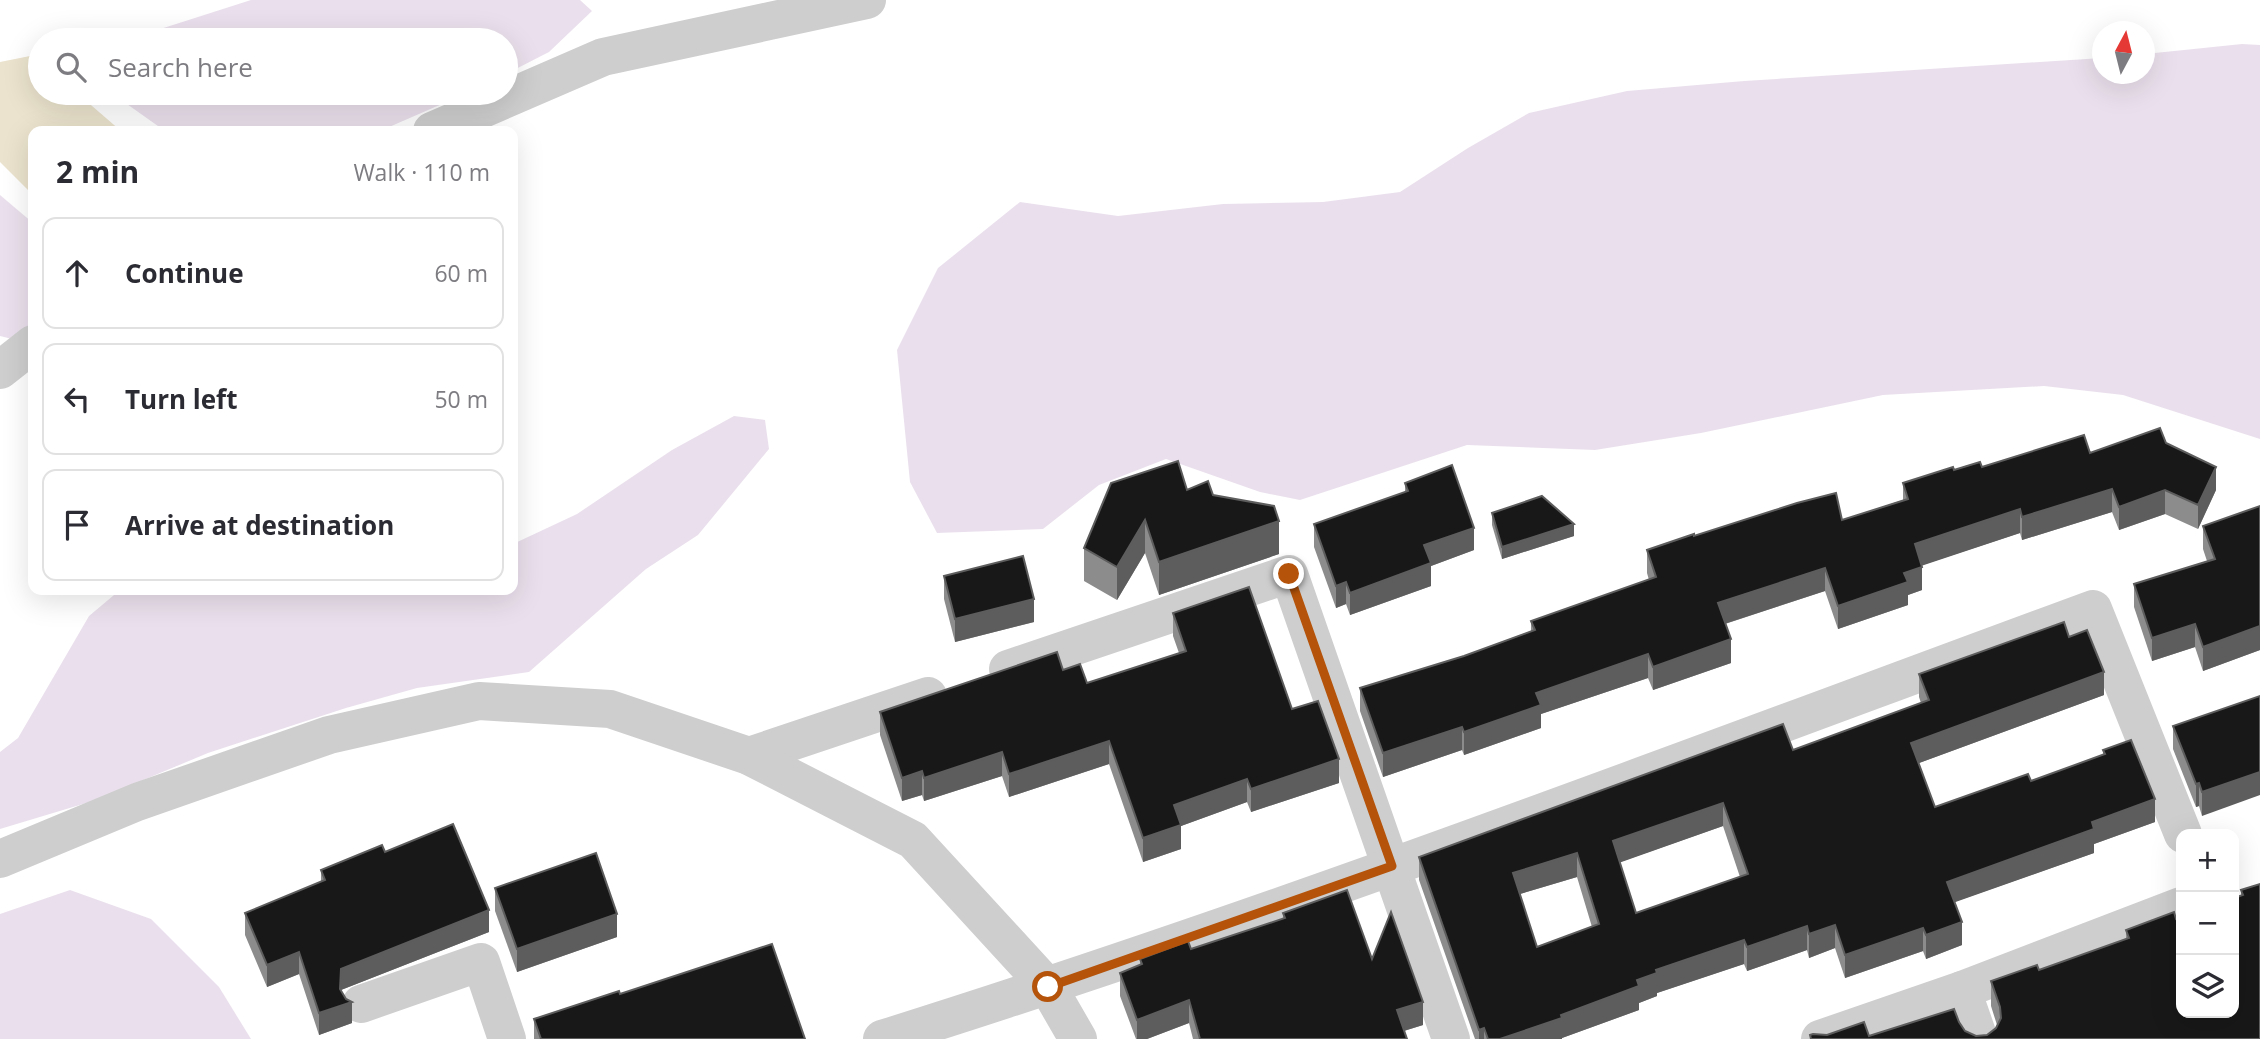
<!DOCTYPE html>
<meta charset="utf-8">
<style>
:root{--surface:#fff;--page:#f2f2f3;--text:#2b2b33;--muted:#7c7c81;--line:#e1e1e2}
body{margin:0;font-family:"Open Sans",sans-serif;background:var(--page);color:var(--text)}
.controls{position:absolute;right:21px;bottom:21px;display:grid;overflow:hidden;border-radius:14px;box-shadow:0 7px 28px #0002}
.controls button{width:63px;height:63px;display:grid;place-items:center;padding:0;border:0;border-bottom:2px solid var(--line);background:var(--surface);color:var(--text);font:35px sans-serif}
.compass{position:absolute;left:2092px;top:21px;width:63px;height:63px;border-radius:50%;background:var(--surface);box-shadow:0 7px 28px #0002;rotate:7deg}
.stop{position:absolute;width:21px;height:21px;margin:-16px;border:5px solid #b45309;border-radius:50%;background:#fff}
.stop.end{background:#b45309;border-color:#fff;box-shadow:0 2px 7px #0008}
.list{margin:0;padding:0;list-style:none}
h2{display:flex;justify-content:space-between;align-items:center;height:91px;margin:0;padding:0 28px;font-size:30px}
h2 small{font-size:23px;font-weight:400;color:var(--muted)}
.list li{display:grid;grid-template-columns:46px 1fr auto;gap:21px;align-items:center;box-sizing:border-box;height:112px;margin:0 14px 14px;padding:0 14px;border:2px solid var(--line);border-radius:14px}
.list b{display:block;font-size:26px;white-space:nowrap}
.list em{font-size:23px;font-style:normal;color:var(--muted)}
.icon{flex:none;width:38px;height:38px;fill:none;stroke:currentColor;stroke-width:2;stroke-linecap:round;stroke-linejoin:round}
.map{position:relative;flex:none;width:2260px;height:1039px;overflow:hidden}
.search{position:absolute;background:var(--surface);box-shadow:0 7px 28px #0002;left:28px;top:28px;width:490px;height:77px;display:flex;align-items:center;gap:18px;box-sizing:border-box;padding:0 24px;border-radius:38px;color:var(--muted);font-size:26px}
.panel{position:absolute;background:var(--surface);box-shadow:0 7px 28px #0002;left:28px;top:126px;width:490px;height:469px;border-radius:14px}
.map>svg:first-child{display:block}
.green{fill:#eae0ed}
.water{fill:#ebe3cd}
.lines{fill:none;stroke-linecap:round;stroke-linejoin:round}
.minor{stroke:#cecece;stroke-width:38}
.wall{fill:#8c8c8c;fill-rule:evenodd}
.shaded-wall{fill:#5d5d5d}
.building{fill:#181818;stroke:#5d5d5d;stroke-width:2;fill-rule:evenodd}
.route{stroke:#b45309;stroke-width:9}
</style>
<div class="map">
<svg width="2260" height="1039" viewBox="0 0 2260 1039">
<rect width="100%" height="100%" fill="#fff"/>
<g class="green">
<path d="M251,0h329l12,11 -43,41 -43,22v-34h-380z"/>
<path d="M2242,44l18,1v394l-137,-44 -79,-9 -161,9 -182,38 -106,17 -128,-5 -167,55 -40,-8 -94,-33 -67,26 -56,44 -106,4 -27,-51 -13,-132 41,-82 82,-66 98,14 105,-12 100,-2 77,-10 68,-44 61,-35 98,-22 117,-10 358,-23v16h42l1,-20z"/>
<path d="M116,93h351l-87,38h-215l-48,-34z"/>
<path d="M0,195l33,28v103l-13,15 -20,-5z"/>
<path d="M734,416l31,4 4,29 -71,86 -52,34 -117,103 -112,16 -71,20 -138,45 -115,48 -93,28v-77l18,-14 71,-122 31,-26h393v-46l64,-30 95,-64z"/>
<path d="M70,890l81,29 68,68 32,52h-251v-125z"/>
</g>
<path class="water" d="M35,55l5,5v33h37l44,38h-88v64l-33,-33v-100z"/>
<g class="lines">
<g class="minor">
<path d="M432,131l171,-74 264,-57"/>
<path d="M0,370l33,-26"/>
<path d="M1008,669l281,-95 162,465"/>
<path d="M749,756l179,-60"/>
<path d="M0,859l137,-57 192,-67 150,-34 131,8 139,47 164,84 135,147 30,52"/>
<path d="M1962,990l17,49"/>
<path d="M361,1004l120,-42 26,77"/>
<path d="M882,1039c408,-128 809,-282 1211,-430l90,225"/>
<path d="M1820,1039l142,-49 219,-84"/>
</g>
</g>
<g class="wall">
<path d="M2166,443l50,47 -18,39 -33,-15 -46,16 -7,-18 -90,28 -2,-7 -98,32v25l-14,5v10l-70,24 -13,-38 -100,33 6,39 -78,27 -5,-12 -107,36v14l-77,27 -2,-5 -79,27 -23,-66v-23l104,-32 67,-25v-10l118,-41 -2,-7v-23l47,-14 148,-16 61,-20v-17l51,-13z"/>
<path d="M1405,483l69,67 -43,16v20l-81,29 -4,-11 -10,4 -22,-61v-23l91,-32z"/>
<path d="M1187,490l26,5 66,59 -120,41 -14,-42 -28,47 -33,-19v-33z"/>
<path d="M2260,506v144l-57,21 -8,-24 -43,14 -18,-54v-23l73,-23 -4,-12v-23z"/>
<path d="M1492,513l82,23 -72,23 -10,-34z"/>
<path d="M944,576l90,46 -79,20 -11,-43z"/>
<path d="M1173,613l119,96 47,74 -88,29 -4,-10 -66,24v23l-38,13 -34,-98 -100,33 -7,-21 -78,25 -2,-6 -20,6 -22,-66v-23l183,-42 24,13 92,-30 -6,-17z"/>
<path d="M2069,637l35,58 -185,68 16,44 96,-26 72,-26v-5l52,72 -61,22v9l-140,49 8,43 -36,14 -3,-8 -78,27 -10,-30 -26,10 -2,-8 -60,21 -3,-7 -87,29v3l-18,7v7l-77,28v1h-87l-56,-159v-23l374,-107 128,-47 -2,-6v-23zM1723,826l17,51 -104,36 -16,-51zM1577,877l15,50 -55,20 -17,-53z"/>
<path d="M2260,696l-58,120 -3,-10 -3,1 -23,-58v-23z"/>
<path d="M385,852l104,80 -148,58 11,33 -33,12 -20,-61 -32,13 -22,-52v-22l76,-31v-12z"/>
<path d="M2260,884v155h-450v-4l59,1 90,-14 6,9 11,5 11,-1 9,-7 1,-3 -6,-19v-25l48,-11 87,-31v-9l50,-11 65,-23v-6z"/>
<path d="M495,888l122,49 -100,35 -22,-61z"/>
<path d="M1283,913l89,46 51,66 -19,6 3,8h-214l-4,-16 -42,16h-11l-16,-43v-23l20,-8v-6l51,-10 92,-30z"/>
<path d="M620,994l185,45h-271v-20z"/>
</g>
<g class="shaded-wall">
<path d="M2216,467v23l-18,39v-24z"/>
<path d="M2112,489v23l-90,28v-23z"/>
<path d="M2165,490v24l-46,16v-23z"/>
<path d="M2020,509v24l-105,35v-24z"/>
<path d="M1145,520v33l-28,47v-33z"/>
<path d="M1279,521v33l-120,41v-33z"/>
<path d="M1574,524v12l-72,23v-12z"/>
<path d="M1474,528v22l-43,16v20l-81,29v-22l74,-48z"/>
<path d="M1922,567v23l-14,5v10l-70,24v-23l66,-33z"/>
<path d="M1825,568v23l-107,35v-23z"/>
<path d="M1346,582v22l-10,4v-22z"/>
<path d="M1034,599v23l-79,20v-23z"/>
<path d="M2195,624v23l-43,14v-23z"/>
<path d="M2260,626v24l-57,21v-24z"/>
<path d="M1731,639v24l-78,27v-23z"/>
<path d="M1648,654v24l-107,36v14l-77,27v-23l72,-39z"/>
<path d="M2104,672v23l-193,71v-23z"/>
<path d="M1462,727v23l-79,27v-24z"/>
<path d="M1109,741v23l-100,33v-23z"/>
<path d="M1002,752v24l-78,25v-23z"/>
<path d="M1339,759v24l-88,29v-23z"/>
<path d="M922,771v24l-20,6v-23z"/>
<path d="M2260,772v23l-58,21v-24z"/>
<path d="M1247,779v23l-66,24v23l-38,13v-24l31,-33z"/>
<path d="M2199,783v23l-3,1v-23z"/>
<path d="M2155,799v23l-61,22v9l-147,52v-23l145,-60z"/>
<path d="M1723,803v23l-110,39v-24z"/>
<path d="M1577,853v24l-64,19v-23z"/>
<path d="M489,910v22l-148,58 -1,16 12,-4v21l-33,12v-22l22,-44z"/>
<path d="M617,914v23l-100,35v-23z"/>
<path d="M1962,922v23l-36,14v-24z"/>
<path d="M1835,925v23l-26,10v-24z"/>
<path d="M1807,926v24l-60,21v-24z"/>
<path d="M1923,928v23l-78,27v-23z"/>
<path d="M1744,940v24l-87,29v3l-18,7v7l-77,28v1h-62l61,-24 76,-35 19,-10z"/>
<path d="M299,952v22l-32,13v-22z"/>
<path d="M1189,1000v23l-42,16h-10v-19z"/>
<path d="M1423,1002v23l-26,8v-23z"/>
<path d="M1484,1028v11h-5v-9z"/>
</g>
<g class="building">
<path d="M2160,428l6,15 50,24 -18,38 -33,-15 -46,17 -7,-18 -90,28 -2,-8 -105,35 7,23 -18,6 4,9 -70,24 -13,-38 -107,35 13,36 -78,28 -5,-13 -112,39 5,12 -77,27 -2,-5 -79,26 -23,-65 104,-32 71,-26 -4,-9 125,-44 -9,-27 47,-16v2l103,-33 39,-10 6,27 66,-21 -5,-16 50,-16 1,3 26,-8 2,5 102,-32 6,18z"/>
<path d="M1178,461l9,29 21,-9 5,14 61,11 5,15 -120,41 -14,-42 -28,47 -33,-19 27,-65z"/>
<path d="M1452,465l22,63 -50,17 7,18 -81,30 -4,-11 -10,4 -22,-62 94,-33 -3,-8z"/>
<path d="M1542,496l32,28 -72,23 -10,-34z"/>
<path d="M2260,506v120l-57,21 -8,-23 -43,14 -18,-54 81,-25 -12,-33z"/>
<path d="M1023,556l11,43 -79,20 -11,-43z"/>
<path d="M1249,587l43,122 26,-8 21,58 -88,30 -4,-10 -73,26 7,20 -38,13 -34,-97 -100,33 -7,-22 -78,26 -2,-7 -20,7 -22,-66 177,-60 6,18 17,-6 7,19 99,-32 -13,-38z"/>
<path d="M2064,622l5,15 18,-7 17,42 -193,71 24,64 93,-33 3,7 74,-27 -2,-4 28,-10 24,59 -63,23 2,7 -147,53 15,40 -36,13 -3,-7 -78,27 -10,-30 -26,9 -2,-8 -60,21 -3,-7 -88,30 1,3 -20,7 2,6 -78,29 1,3 -62,21h-12l-4,-11 -5,2 -60,-173 364,-133 10,26 136,-50 -10,-26zM1723,803l25,71 -112,39 -23,-72zM1577,853l22,71 -62,23 -24,-74z"/>
<path d="M2260,696v76l-58,20 -3,-9 -3,1 -23,-58z"/>
<path d="M453,824l36,86 -148,59 -1,20 6,10 6,3 -33,11 -20,-61 -32,13 -22,-52 80,-33 -4,-10 61,-25 3,7z"/>
<path d="M596,853l21,61 -100,35 -22,-61z"/>
<path d="M2260,884v155h-449l-1,-4 3,-1 14,1 37,-13 5,14 85,-27 5,13 6,9 11,5 11,-1 9,-7 5,-10 -1,-11 -9,-26 46,-16 2,5 90,-32 -3,-8 48,-18 2,7 5,-2v96h53v-115l9,-3 -2,-5z"/>
<path d="M1347,890l25,69 19,-47 32,90 -26,8 10,29h-207l-11,-39 -52,20 -17,-47 22,-9 -2,-5 48,-18 3,8 94,-31 -2,-5z"/>
<path d="M772,944l33,95h-264l-7,-20 85,-28 1,3z"/>
</g>
<g class="lines">
<path class="route" d="M1048,987l344,-121 -103,-292"/>
</g>
</svg>
<div class="controls">
<button>+</button>
<button>−</button>
<button><svg class="icon" aria-label="layers" viewBox="0 0 24 24"><path d="M12 4l9 5-9 5-9-5zM3 14l9 5 9-5"/></svg></button>
</div>
<svg class="compass" viewBox="-18 -18 36 36"><path d="M0-13l5 13h-10z" fill="#e53935"/><path d="M0 13l5-13h-10z" fill="#7c7c81"/></svg>
<div class="stop" style="left:1048px;top:987px"></div>
<div class="stop end" style="left:1289px;top:574px"></div>
<div class="search"><svg class="icon" aria-label="search" viewBox="0 0 24 24"><circle cx="10" cy="10" r="6"/><path d="M15 15l6 6"/></svg>Search here</div>
<section class="panel">
<h2>2 min<small>Walk · 110 m</small></h2>
<ul class="list">
<li><svg class="icon" aria-label="ahead" viewBox="0 0 24 24"><path d="M12 20V5M6 11l6-6 6 6"/></svg><div><b>Continue</b></div><em>60 m</em></li>
<li><svg class="icon" aria-label="left" viewBox="0 0 24 24"><path d="M17 20v-9H6M10 6l-5 5 5 5"/></svg><div><b>Turn left</b></div><em>50 m</em></li>
<li><svg class="icon" aria-label="arrive" viewBox="0 0 24 24"><path d="M6 21V4h12l-3 4 3 4H6"/></svg><div><b>Arrive at destination</b></div></li>
</ul>
</section>
</div>
